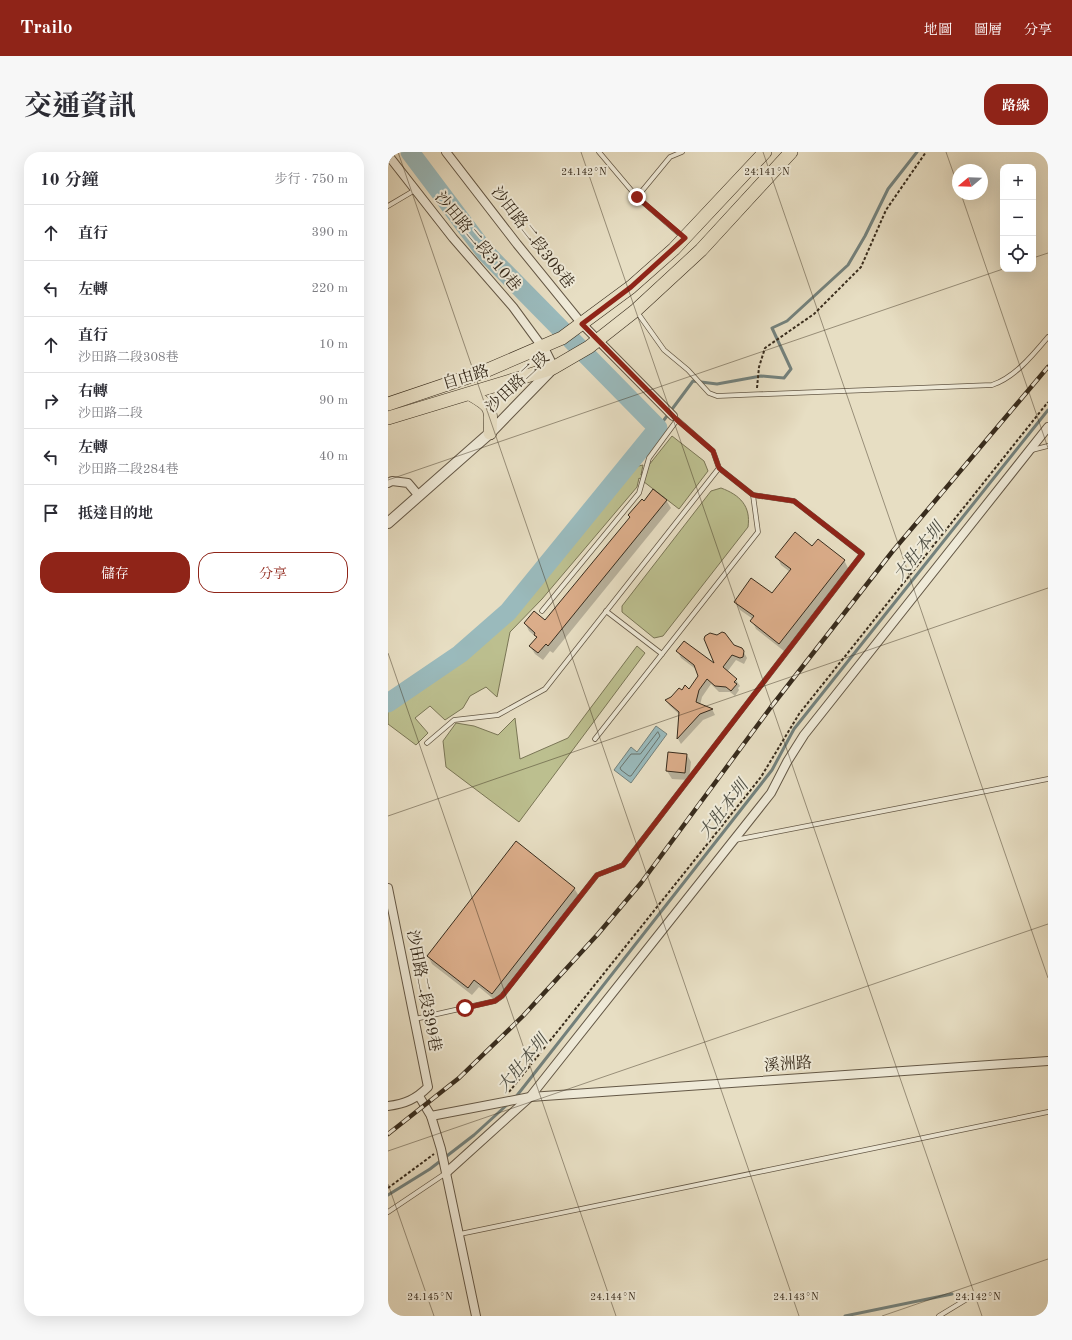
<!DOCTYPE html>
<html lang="zh-TW">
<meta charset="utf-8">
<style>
:root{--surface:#fff;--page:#f7f7f7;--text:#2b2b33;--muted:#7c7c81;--line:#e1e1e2;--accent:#8f2418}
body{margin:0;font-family:"Old Standard TT","Noto Serif TC",serif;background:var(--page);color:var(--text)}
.controls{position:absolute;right:12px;top:12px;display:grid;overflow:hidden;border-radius:8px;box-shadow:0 4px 16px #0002}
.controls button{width:36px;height:36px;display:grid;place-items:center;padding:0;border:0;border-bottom:1px solid var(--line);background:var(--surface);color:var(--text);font:20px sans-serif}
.compass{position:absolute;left:564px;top:12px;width:36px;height:36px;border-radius:50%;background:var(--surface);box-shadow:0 4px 16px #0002;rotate:251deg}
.stop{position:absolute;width:12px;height:12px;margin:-9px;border:3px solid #8f2418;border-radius:50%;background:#fff}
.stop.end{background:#8f2418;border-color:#fff;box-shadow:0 1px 4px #0008}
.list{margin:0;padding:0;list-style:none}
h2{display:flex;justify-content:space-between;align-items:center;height:52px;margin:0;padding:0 16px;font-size:17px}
h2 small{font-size:13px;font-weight:400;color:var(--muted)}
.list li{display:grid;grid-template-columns:26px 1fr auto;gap:12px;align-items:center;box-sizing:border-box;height:56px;padding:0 16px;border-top:1px solid var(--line)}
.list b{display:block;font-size:15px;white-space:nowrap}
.list p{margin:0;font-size:13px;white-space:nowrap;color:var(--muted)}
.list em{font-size:13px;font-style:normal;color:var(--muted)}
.actions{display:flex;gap:8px;padding:12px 16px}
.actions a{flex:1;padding:9px 0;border:1px solid var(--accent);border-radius:16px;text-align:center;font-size:14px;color:var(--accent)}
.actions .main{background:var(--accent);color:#fff}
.icon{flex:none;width:22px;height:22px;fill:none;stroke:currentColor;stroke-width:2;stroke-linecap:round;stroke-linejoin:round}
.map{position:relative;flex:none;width:660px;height:1164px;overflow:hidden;border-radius:16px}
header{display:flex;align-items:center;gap:24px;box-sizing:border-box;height:56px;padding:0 20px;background:var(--accent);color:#fff}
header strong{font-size:19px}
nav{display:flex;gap:22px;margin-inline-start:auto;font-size:14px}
.intro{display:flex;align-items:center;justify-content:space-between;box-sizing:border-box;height:96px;padding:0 24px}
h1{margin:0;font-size:28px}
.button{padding:10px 18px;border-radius:16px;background:var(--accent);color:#fff;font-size:14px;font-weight:700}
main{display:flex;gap:24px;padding:0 24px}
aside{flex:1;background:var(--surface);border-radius:16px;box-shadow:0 4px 16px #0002}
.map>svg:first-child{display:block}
.green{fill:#bcbf8f;stroke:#7a7656}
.water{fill:#9ababc;stroke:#73817c}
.shadow{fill:#0003}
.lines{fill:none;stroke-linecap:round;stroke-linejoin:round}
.shore{stroke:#69736c;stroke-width:1}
.stream{stroke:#73817c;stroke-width:3}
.river{stroke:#9ababc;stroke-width:19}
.building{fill:#dbad8a;stroke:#382c1d}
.service-casing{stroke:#645846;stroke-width:5.5}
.minor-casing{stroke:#645846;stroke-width:10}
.tertiary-casing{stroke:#645846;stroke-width:12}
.primary-casing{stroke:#382c1d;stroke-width:14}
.path{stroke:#382c1d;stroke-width:2;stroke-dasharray:3 2;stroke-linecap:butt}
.service{stroke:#efead8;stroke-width:4}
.minor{stroke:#efead8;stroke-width:8}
.tertiary{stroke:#efead8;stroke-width:10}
.primary{stroke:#e7dec3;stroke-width:13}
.rail-casing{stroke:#382c1d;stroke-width:4.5}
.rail{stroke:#efead8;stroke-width:3;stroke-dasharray:9;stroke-linecap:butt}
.route{stroke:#8f2418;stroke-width:5}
.ticks{fill:none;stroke:#382c1d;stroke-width:1;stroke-opacity:0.45}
.labels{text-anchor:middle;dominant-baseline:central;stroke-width:4;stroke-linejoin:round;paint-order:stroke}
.street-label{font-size:16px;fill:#382c1d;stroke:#efead8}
.water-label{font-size:17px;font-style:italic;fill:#505045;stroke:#efead8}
.ticks-label{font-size:10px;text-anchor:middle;fill:#382c1d;stroke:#efead8;stroke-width:4;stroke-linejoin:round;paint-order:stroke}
</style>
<header>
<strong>Trailo</strong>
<nav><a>地圖</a><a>圖層</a><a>分享</a></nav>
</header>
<div class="intro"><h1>交通資訊</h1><a class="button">路線</a></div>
<main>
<aside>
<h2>10 分鐘<small>步行 · 750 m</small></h2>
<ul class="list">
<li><svg class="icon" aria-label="ahead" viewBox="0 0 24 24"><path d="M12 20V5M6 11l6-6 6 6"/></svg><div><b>直行</b></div><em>390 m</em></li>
<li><svg class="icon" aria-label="left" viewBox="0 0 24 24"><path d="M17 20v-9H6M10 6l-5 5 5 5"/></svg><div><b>左轉</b></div><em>220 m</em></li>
<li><svg class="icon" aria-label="ahead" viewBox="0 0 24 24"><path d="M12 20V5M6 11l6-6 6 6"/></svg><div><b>直行</b><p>沙田路二段308巷</p></div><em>10 m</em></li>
<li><svg class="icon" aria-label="right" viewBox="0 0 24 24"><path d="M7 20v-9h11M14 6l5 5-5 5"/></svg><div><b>右轉</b><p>沙田路二段</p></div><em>90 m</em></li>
<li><svg class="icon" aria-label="left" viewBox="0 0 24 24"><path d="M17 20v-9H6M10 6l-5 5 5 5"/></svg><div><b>左轉</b><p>沙田路二段284巷</p></div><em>40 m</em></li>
<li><svg class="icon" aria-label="arrive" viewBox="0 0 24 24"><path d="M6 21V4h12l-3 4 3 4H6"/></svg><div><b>抵達目的地</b></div></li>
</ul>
<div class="actions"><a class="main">儲存</a><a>分享</a></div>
</aside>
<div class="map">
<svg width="660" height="1164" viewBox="0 0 660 1164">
<rect width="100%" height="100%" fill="#e7dec3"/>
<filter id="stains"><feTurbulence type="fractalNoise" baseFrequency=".005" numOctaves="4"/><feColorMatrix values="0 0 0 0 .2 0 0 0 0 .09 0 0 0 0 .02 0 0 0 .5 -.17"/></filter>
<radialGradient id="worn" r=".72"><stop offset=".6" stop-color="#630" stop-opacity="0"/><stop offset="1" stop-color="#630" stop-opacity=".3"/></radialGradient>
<g class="green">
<path d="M284,284l32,25 4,10 -29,38 -40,-31 -2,9 -95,112 -32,33 -13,65 -11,-10 -16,9 -7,12 -18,12 -15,-14 -15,12 13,15 -12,12 -28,-21v-19l59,-38 46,-38 128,-159 22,-5 -2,10z"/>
<path d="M333,336c19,7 30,18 27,39l-85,109 -9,2 -32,-26v-6l89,-115z"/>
<path d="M249,494l8,7 -126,169 -73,-55 -3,-26 13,-18 18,3 24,9 17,-17 5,41 48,-21z"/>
</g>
<path class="water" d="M268,574l11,8 -36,49 -17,-13 17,-23 6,5z"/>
<g class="shadow">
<path d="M278,348l5,8 -118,145 -3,-2 -7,9 -8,-6 -5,-8 7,-8 -8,-7 -4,-8 21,-1 98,-120z"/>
<path d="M424,395l32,13 4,8 -64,83 -28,-22 -4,-8 1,-2 -13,-9 -5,-8 37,-7 18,-23 -9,-7 -4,-8z"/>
<path d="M346,494l8,3 5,9 -3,6 -8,-4 -9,12 9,8 4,6 -2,2 1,2 -4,6 -5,-4h-11l-8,-8 -9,13 -2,8 12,4 3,6 -12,5 -22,24 -3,-5 2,-24 -10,-9 -4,-5 16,-9 8,-2 9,-14 -2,-6 -16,-12 -3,-6 38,14z"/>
<path d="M299,603l4,7 -2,18 -17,-1 -5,-8z"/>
<path d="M186,736l5,8 -82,106 -18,-15 -7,8 -40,-31 -4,-8z"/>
</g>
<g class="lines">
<path class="shore" d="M270,580l2,4 -29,40h-2l-8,-6 -1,-2 11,-14h9z"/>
<g class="stream">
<path d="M270,276l35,-47 24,3 44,-8 23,2 7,-9 -19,-41 15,-7 61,-56 17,-29 23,-47 29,-37"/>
<path d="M127,946l257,-328 22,-41 254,-319"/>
<path d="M0,1043l42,-26 44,-34 35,-32"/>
<path d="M457,1164l107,-22"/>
</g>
<path class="river" d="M0,551l72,-49 48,-42 150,-184 -173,-176 -75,-100"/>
</g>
<g class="building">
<path d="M265,337l14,11 -119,146 -2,-2 -8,9 -9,-7 8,-9 -3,-2 1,-2 -11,-10 10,-12 11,9 85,-103 -2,-2 14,-16 2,2z"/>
<path d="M407,380l17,14 6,-7 27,21 -66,84 -29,-23 4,-5 -20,-14 17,-24 21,15 19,-24 -16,-12z"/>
<path d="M334,480l3,1 9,12 8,3 2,3 -1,6 -3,1 -8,-3 -9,12 14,12 -3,3 3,2 -6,7 -5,-4 -11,-1 -8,-7 -8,11 -3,12 17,7 -13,5 -23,25 2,-27 -14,-12 6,-3 8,-9 3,2 3,-5 4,4 9,-13 -4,-11 -18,-14 8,-10 30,22 -10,-24 1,-3 5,-3 7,2z"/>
<path d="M280,600l19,2 -2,19 -19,-2z"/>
<path d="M128,689l59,47 -83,106 -18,-14 -6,8 -41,-32z"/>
</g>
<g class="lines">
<g class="service-casing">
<g id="service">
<path d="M211,0l38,45 46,40"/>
<path d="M249,45l33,-40 12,-5"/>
<path d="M0,54l27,-16"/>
<path d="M249,160l27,38 24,20 21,23 8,3 275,-11c23,-8 40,-29 56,-48"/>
<path d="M644,298l16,-4"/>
<path d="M154,459l97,-118 10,-35 28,-38"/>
<path d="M218,459l56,43"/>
<path d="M207,587l163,-207 -5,-37 -34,-27 -6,-17 -40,-35"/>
<path d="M39,591l27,-23 44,-5 47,-26 174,-221"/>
<path d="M347,688l313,-61"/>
<path d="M27,867l80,-18 7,-5 95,-121 26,-10 239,-311 -68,-53 -41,-6"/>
<path d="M0,1060l58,-39"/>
<path d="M72,1082l588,-122"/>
<path d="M551,1164l33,-20"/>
</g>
</g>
<g class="minor-casing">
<g id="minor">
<path d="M58,0l71,92 65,80 91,92"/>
<path d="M0,3l65,83 60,69 30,41"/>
<path d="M0,331l4,-2 16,2 11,13"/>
<path d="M0,736l40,199c-12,12 -23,17 -40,19"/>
<path d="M31,944l12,20 10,33 35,167"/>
<path d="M43,964l99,-19 518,-36"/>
<path d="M59,1020l83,-75 241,-304 16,-31 17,-27 244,-308"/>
</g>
</g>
<g class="tertiary-casing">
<path id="tertiary" d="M0,371l102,-90 63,-65 -10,-20"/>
</g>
<g class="primary-casing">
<g id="primary">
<path d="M82,242c23,13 21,14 20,39"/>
<path d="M0,252l95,-32 79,-34 69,-51 43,-38 91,-97"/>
<path d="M0,266l165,-50 36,-21 47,-37 65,-60 90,-98"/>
</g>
</g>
<g class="path">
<path d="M369,236l2,-21 6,-19 49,-34 47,-47 25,-57 40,-58"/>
<path d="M121,940l252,-315 38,-63 249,-312"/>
<path d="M0,1036l46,-34"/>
</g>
<use href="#service" class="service"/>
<use href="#minor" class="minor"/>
<use href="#tertiary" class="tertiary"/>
<use href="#primary" class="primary"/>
<g class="rail-casing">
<path id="rail" d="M0,982l71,-56 64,-62 75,-82 43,-51 130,-176 121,-155 156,-185"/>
</g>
<use href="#rail" class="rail"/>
</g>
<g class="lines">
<path class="route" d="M77,856l30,-7 7,-5 95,-121 26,-10 239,-311 -68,-53 -41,-6 -34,-27 -6,-17 -36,-31 -95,-96 49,-37 54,-49 -48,-41"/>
</g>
<path class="ticks" d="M10,0l401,1164M193,0l401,1164M375,0l285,826M558,0l12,34M573,42l87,254M645,106l15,-5M0,328l615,-211M0,501l228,663M0,664l660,-228M0,999l660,-227M0,1032l46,132M494,1164l166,-57"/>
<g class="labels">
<g class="street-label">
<text transform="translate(144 86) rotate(52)">沙田路二段308巷</text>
<text transform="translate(89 90) rotate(50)">沙田路二段310巷</text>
<text transform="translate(78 226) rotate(-17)">自由路</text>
<text transform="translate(130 231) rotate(-43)">沙田路二段</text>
<text transform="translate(35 839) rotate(79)">沙田路二段399巷</text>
<text transform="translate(400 913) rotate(-4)">溪洲路</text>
</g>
<g class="water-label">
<text transform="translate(531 400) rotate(-51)">大肚本圳</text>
<text transform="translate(336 658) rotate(-52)">大肚本圳</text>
<text transform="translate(135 912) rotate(-50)">大肚本圳</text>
</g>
</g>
<g class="ticks-label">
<text x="196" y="23">24.142°N</text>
<text x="379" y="23">24.141°N</text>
<text x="42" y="1148">24.145°N</text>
<text x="225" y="1148">24.144°N</text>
<text x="408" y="1148">24.143°N</text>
<text x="590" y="1148">24.142°N</text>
</g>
<rect width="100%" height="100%" filter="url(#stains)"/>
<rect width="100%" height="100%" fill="url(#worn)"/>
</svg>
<div class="controls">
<button>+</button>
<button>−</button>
<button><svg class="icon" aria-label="locate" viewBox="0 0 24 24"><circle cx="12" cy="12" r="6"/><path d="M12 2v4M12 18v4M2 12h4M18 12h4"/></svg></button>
</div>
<svg class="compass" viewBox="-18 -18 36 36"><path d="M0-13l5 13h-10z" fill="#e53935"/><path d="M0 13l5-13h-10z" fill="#7c7c81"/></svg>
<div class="stop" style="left:77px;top:856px"></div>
<div class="stop end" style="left:249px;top:45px"></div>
</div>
</main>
